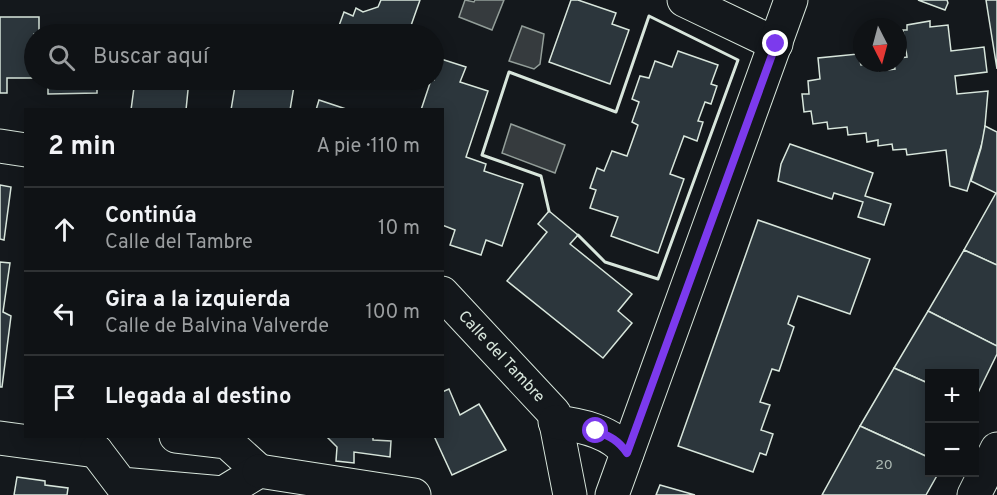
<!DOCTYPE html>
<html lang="es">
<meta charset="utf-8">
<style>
:root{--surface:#0f1215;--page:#1d2022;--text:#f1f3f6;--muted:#9b9ea0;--line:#2f3234}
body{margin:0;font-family:Overpass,sans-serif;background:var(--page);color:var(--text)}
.controls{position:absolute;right:18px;bottom:18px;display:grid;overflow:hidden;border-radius:0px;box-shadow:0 3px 15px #0003}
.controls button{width:54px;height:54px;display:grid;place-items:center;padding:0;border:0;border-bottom:2px solid var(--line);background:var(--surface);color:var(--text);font:30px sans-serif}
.compass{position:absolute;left:853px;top:18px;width:54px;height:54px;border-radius:50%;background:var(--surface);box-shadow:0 3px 15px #0003;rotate:174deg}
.stop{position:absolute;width:18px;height:18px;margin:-14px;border:4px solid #7c3aed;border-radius:50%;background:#fff}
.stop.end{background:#7c3aed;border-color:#fff;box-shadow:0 2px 6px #0008}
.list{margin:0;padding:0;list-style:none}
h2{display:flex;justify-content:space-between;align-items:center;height:78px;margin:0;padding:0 24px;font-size:26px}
h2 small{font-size:20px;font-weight:400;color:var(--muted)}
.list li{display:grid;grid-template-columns:39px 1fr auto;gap:18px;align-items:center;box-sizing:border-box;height:84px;padding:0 24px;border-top:2px solid var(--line)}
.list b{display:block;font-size:22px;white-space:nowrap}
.list p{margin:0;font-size:20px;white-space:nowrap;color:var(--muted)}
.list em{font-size:20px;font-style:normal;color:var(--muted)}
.icon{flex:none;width:33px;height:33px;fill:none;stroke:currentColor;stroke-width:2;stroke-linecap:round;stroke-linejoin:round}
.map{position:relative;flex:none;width:997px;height:495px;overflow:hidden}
.search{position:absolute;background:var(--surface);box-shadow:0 3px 15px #0003;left:24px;top:24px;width:420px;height:66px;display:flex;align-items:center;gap:15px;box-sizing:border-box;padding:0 21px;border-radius:33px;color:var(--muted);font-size:22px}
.panel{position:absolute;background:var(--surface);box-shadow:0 3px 15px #0003;left:24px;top:108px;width:420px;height:330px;border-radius:0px}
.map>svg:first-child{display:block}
.water{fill:#363b3e;stroke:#939e99;stroke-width:1.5}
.building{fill:#2c363c;stroke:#d8e6dc;stroke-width:1.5}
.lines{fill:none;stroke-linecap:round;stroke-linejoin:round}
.minor-casing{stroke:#d8e6dc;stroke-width:35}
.minor{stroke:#14181c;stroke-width:33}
.wall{stroke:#d8e6dc;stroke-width:3}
.route{stroke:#7c3aed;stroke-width:8}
.labels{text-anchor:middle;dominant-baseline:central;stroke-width:4.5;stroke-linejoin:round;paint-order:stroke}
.number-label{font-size:14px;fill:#adbab4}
.street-label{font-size:16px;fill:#d8e6dc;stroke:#14181c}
</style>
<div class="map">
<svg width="997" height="495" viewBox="0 0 997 495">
<rect width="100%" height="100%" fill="#14181c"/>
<g class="water">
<path d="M465,0l9,2 1,-2h29l-12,30 -33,-13z"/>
<path d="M522,26l22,8 -4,30 -6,5 -25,-8z"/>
<path d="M511,124l54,21 -10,28 -53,-20z"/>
</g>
<g class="building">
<path d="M381,0h39l-12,34h-72l8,-22 9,4 3,-8 7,4 15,-5z"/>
<path d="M571,0h7l38,13 -4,11 17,6 -19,54 -61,-22z"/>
<path d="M918,0h29l1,3 -3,7z"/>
<path d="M986,0h11v69l-8,-50z"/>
<path d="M0,17h39v17h-5v44h-27v15h-7z"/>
<path d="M930,21v6l18,-2 3,26 33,-4 3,25 -32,4 2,18 31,-3 -4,46 -17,54 -17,-5 -4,-36 -39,5 -1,-6 -13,1 -1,-6 -14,2v-6l-11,2 -1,-9 -18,2 -1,-8 -19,2 -1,-7 -14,2 -2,-13 -7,1 -2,-18h7l-1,-13 12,-2 -2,-21 40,-4 3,11 17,-2 1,8 16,-2 -1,-6h4v-5l9,-1 -4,-27h4v-5z"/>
<path d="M678,51l40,14 -7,19 6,2 -6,18 -6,-2 -7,19 5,1 -6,19 -13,-5 -14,38 14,5 -26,74 -47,-17 7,-19 -28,-9 6,-18 -6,-2 7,-20 7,3 8,-20 15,5 11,-31 -6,-3 7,-20 -7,-3 8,-23 9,2 6,-17 17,6z"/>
<path d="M438,58l28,9 -6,15 28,9 -22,66 20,7 -2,7 39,13 -21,62 -16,-6 -5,15 -31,-10 5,-15 -13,-5v-115h-21l10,-30h3v-8z"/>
<path d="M48,80h72v3l-9,-2v5l-14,-1v8l-49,1z"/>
<path d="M135,80h54l-3,30h-55z"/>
<path d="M236,80h59l-5,30h-59z"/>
<path d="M319,100l30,10h-33z"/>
<path d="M985,126l12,6v133l-33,-15 32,-57 -25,-12 10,-33z"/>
<path d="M790,144l83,29 -8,23 26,8 -7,21 -26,-8 5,-15 -29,-9 -2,6 -54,-18 3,-17z"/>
<path d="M0,185l11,2 -7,53 -4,-1z"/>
<path d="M549,211l29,24 -8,9 62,50 -14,17 14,12 -29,35 -96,-77 40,-49 -9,-8z"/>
<path d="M758,220l112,39 -20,55 -52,-18 -10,28 6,3 -15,44 -7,-2 -12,33 10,3 -9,25 12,4 -7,21 -6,-2 -7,19 -75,-26z"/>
<path d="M964,250l33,15v81l-69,-35z"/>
<path d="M0,262l10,1 -7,49 8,4 -9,71h-2z"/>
<path d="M928,311l69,35v8l-23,47v-27h-44v10l-36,-16z"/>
<path d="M894,368l36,16v74l-70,-32z"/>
<path d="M449,389l11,26 19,-11 27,46 -54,25 -18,-39h8v-44z"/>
<path d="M860,426l70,32v14h9l-13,23h-104z"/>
<path d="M326,436h47v4l18,1 -1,16 -36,-5v11l-18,-2 1,-14z"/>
<path d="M17,477l28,4v4l23,3 -1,7h-53z"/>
<path d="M660,485l35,10h-39z"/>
</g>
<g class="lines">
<g class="minor-casing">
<g id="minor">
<path d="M684,0l92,44"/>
<path d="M0,146l26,4"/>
<path d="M442,293l112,120 16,82"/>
<path d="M555,422c25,3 57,9 72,31"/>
<path d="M176,436l51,6 32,29"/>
<path d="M0,438l96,13"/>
<path d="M96,451l25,33 102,9 36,-22"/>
<path d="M259,471l155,24"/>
<path d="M612,495l179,-495"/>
<path d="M974,495l23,-46"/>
</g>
</g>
<use href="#minor" class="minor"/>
<path class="wall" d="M549,211l-8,-35 -59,-21 27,-83 107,40 33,-96 89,44 -80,219 -53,-17 -27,-27"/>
</g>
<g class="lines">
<path class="route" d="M596,431c14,5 23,10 31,22l149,-409"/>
</g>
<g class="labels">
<g class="number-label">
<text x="884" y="465">20</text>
</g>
<g class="street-label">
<text transform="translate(501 357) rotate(47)">Calle del Tambre</text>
</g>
</g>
</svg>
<div class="controls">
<button>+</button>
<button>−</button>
</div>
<svg class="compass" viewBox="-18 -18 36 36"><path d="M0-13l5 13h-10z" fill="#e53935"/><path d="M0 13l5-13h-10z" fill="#9b9ea0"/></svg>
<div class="stop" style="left:596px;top:431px"></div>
<div class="stop end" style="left:776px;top:44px"></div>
<div class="search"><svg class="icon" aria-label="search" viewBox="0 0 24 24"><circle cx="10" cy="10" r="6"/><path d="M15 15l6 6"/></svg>Buscar aquí</div>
<section class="panel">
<h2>2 min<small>A pie · 110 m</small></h2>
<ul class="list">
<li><svg class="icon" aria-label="ahead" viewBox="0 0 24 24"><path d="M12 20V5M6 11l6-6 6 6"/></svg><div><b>Continúa</b><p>Calle del Tambre</p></div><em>10 m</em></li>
<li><svg class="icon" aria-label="left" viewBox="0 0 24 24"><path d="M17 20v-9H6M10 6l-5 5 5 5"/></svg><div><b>Gira a la izquierda</b><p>Calle de Balvina Valverde</p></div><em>100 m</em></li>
<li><svg class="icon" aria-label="arrive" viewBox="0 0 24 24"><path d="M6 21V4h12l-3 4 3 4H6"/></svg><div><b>Llegada al destino</b></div></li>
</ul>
</section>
</div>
